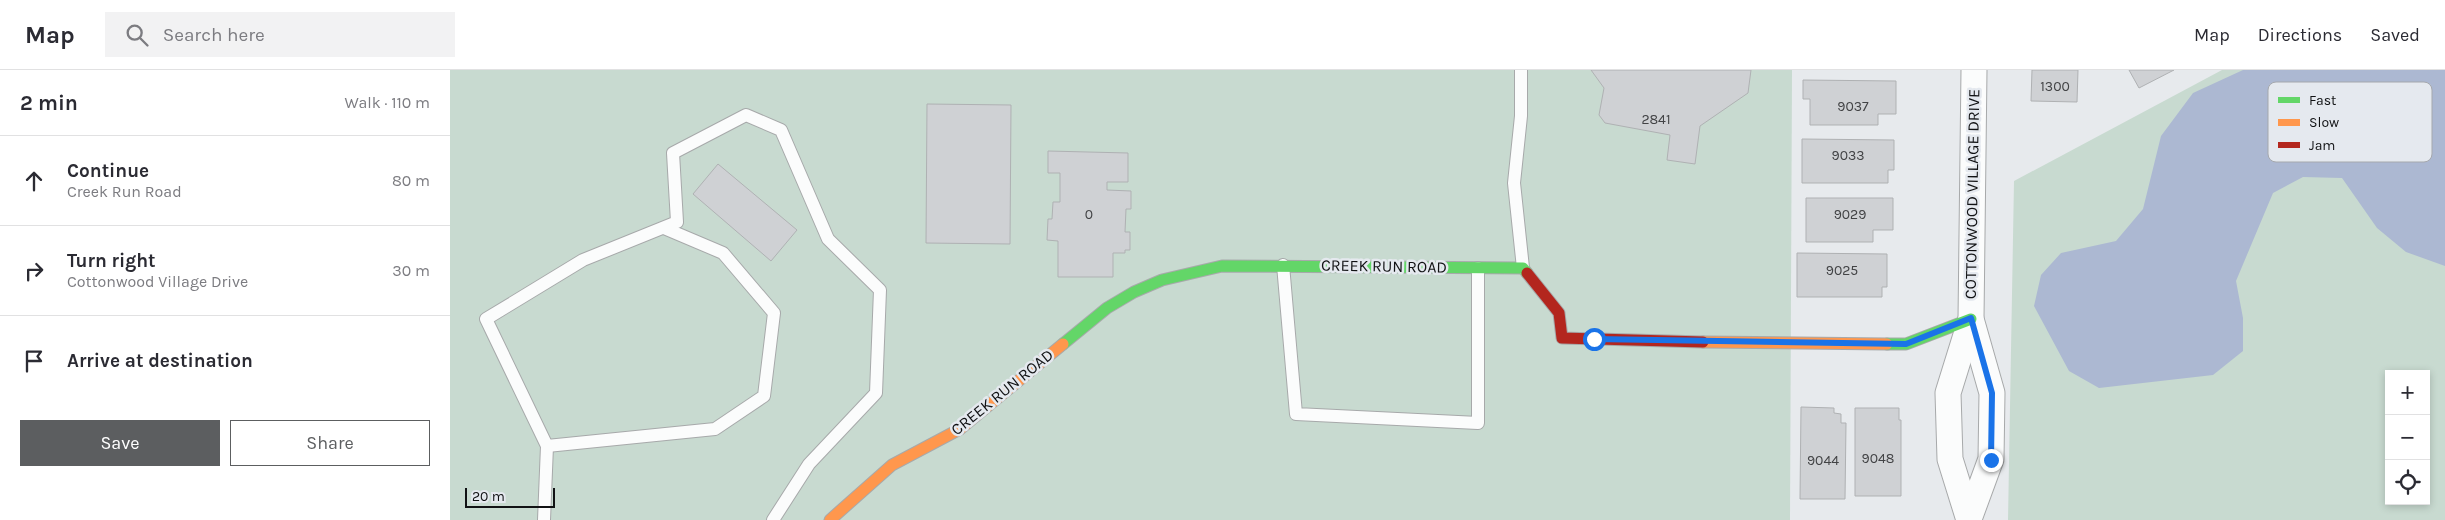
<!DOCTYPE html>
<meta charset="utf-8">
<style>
:root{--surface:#fff;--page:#f2f2f3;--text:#2b2b33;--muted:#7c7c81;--line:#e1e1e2;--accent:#5c5e60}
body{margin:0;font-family:Karla,sans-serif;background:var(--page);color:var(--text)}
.controls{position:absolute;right:15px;bottom:15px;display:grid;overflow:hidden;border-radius:0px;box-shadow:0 2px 8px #0003}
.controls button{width:45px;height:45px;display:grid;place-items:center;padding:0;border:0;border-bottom:1px solid var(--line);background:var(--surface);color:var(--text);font:25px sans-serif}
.scale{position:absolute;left:15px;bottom:12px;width:90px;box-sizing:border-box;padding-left:5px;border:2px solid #111214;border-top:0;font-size:14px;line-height:18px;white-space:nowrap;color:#111214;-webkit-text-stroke:4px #e5e9ef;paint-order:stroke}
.stop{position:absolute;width:15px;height:15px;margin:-11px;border:4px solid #1a73e8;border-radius:50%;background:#fff}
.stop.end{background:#1a73e8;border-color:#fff;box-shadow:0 1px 5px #0008}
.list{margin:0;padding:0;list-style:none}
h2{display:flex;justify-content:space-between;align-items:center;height:65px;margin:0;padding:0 20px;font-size:21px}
h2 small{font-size:16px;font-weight:400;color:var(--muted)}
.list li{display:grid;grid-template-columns:32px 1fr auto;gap:15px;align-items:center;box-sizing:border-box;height:90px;padding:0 20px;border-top:1px solid var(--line)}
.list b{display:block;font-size:19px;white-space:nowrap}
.list p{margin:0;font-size:16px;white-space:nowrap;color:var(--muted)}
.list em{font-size:16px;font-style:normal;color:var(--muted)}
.actions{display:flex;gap:10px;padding:15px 20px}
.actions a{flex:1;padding:11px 0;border:1px solid var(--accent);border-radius:0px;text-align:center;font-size:18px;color:var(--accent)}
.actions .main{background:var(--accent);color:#fff}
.icon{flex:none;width:28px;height:28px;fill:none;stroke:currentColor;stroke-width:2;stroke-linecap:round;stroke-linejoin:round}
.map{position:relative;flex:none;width:1995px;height:450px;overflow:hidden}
header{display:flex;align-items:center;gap:30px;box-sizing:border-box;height:70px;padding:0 25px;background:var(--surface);border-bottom:1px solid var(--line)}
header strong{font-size:24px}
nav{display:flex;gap:28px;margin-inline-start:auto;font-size:18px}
.search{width:350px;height:45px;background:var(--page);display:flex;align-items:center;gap:12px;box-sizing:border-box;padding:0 18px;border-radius:0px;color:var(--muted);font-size:19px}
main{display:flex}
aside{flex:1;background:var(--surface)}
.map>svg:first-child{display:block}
.green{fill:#c8dad0;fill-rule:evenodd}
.water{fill:#acb8d2}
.building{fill:#cfd1d4;stroke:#afb1b3}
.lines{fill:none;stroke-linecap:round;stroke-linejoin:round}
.lane-casing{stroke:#a7a9aa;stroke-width:14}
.street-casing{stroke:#a7a9aa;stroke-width:27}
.fast-casing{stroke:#a7a9aa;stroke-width:13}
.slow-casing{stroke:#a7a9aa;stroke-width:13}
.jam-casing{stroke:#a7a9aa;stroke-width:13}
.lane{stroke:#fbfcfc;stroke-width:12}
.street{stroke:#fbfcfc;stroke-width:25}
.fast{stroke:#63d668;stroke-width:11}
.slow{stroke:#ff974d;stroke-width:11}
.jam{stroke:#b3261e;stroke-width:11}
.route{stroke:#1a73e8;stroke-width:6}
.labels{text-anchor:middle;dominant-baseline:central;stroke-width:5;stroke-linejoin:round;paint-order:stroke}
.number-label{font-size:14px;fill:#424345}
.street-label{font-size:16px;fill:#111214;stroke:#e5e9ef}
.key{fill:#e5e9ef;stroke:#a5a8ad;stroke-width:1}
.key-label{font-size:14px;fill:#111214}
</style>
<header>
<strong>Map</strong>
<div class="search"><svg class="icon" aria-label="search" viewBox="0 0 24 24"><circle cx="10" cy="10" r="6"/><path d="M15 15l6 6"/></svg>Search here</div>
<nav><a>Map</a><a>Directions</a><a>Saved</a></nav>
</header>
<main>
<aside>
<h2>2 min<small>Walk · 110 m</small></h2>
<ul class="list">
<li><svg class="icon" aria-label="ahead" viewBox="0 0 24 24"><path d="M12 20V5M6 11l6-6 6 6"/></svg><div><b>Continue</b><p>Creek Run Road</p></div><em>80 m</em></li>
<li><svg class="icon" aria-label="right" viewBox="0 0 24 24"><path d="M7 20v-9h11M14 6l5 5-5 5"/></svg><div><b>Turn right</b><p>Cottonwood Village Drive</p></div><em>30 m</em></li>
<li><svg class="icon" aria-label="arrive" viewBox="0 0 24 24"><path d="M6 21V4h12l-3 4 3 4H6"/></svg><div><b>Arrive at destination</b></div></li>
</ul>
<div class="actions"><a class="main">Save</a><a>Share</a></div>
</aside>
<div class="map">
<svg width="1995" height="450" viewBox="0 0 1995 450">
<rect width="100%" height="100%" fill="#e7eaed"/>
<g class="green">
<path d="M0,0h1342l-2,450h-1340z"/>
<path d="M1772,0h223v450h-437l6,-339zM1939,304h37v127h-37z"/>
</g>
<path class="water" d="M1793,0h202v196l-39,-14 -29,-24 -35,-50 -39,-1 -30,16 -37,88 7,37v33l-30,24 -114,13 -30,-17 -35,-65 7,-31 20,-22 55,-12 27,-32 18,-73 32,-43z"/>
<g class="building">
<path d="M1141,0h160l-3,23 -48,33 -5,38 -28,-4 3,-25 -65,-12 -6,-8 5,-27z"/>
<path d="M1582,0h46l-1,32 -46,-1z"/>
<path d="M1679,0h45l-35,18z"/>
<path d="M1353,10l93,1v33h-18v11h-68v-26h-7z"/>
<path d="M477,34l84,1 -1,139 -84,-1z"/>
<path d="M1352,69l92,1v30h-6v13h-86z"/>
<path d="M598,81l80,2v29h-21v8l24,1v18h-5l-1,23h5v18h-5v3h-12v24h-55v-36l-11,-1 1,-21h4l1,-17h7v-29h-12z"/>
<path d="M268,94l79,66 -26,31 -78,-67z"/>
<path d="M1356,128h87v32h-20v12h-67z"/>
<path d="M1347,183l90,1v33h-5v10h-85z"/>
<path d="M1351,337l33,1v5l7,1v9h5l-1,76h-45z"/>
<path d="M1405,338h44v12h2v76h-46z"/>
</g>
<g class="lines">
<g class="lane-casing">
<g id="lane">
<path d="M1071,0v46l-7,67 9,85"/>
<path d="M833,195l13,149 182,9v-155"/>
<path d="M97,376l168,-17 49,-33 10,-83 -51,-60 -59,-25"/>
<path d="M94,450l3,-74 -61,-127 97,-59 94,-38 -4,-69 73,-38 35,15 47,109 52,51 -4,103 -67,71 -36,56"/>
</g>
</g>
<g class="street-casing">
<g id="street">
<path d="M1519,449l22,-60 1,-66 -21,-74 3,-249"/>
<path d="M1519,450l-19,-61 -2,-66 23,-74"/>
</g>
</g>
<g class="fast-casing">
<g id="fast">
<path d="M613,274l44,-36 27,-16 28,-12 60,-14 301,2 4,5"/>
<path d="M1437,274h19l65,-25"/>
</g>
</g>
<g class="slow-casing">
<g id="slow">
<path d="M1253,272l184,2"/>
<path d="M380,450l62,-55 68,-36 103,-85"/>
</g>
</g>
<g class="jam-casing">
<path id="jam" d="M1077,203l32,40 3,25 141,4"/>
</g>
<use href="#lane" class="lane"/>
<use href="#street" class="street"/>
<use href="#fast" class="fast"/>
<use href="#slow" class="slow"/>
<use href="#jam" class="jam"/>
</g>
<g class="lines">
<path class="route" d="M1144,269l312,5 65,-26 21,75 -1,67"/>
</g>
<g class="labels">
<g class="number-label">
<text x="1605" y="16">1300</text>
<text x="1403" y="36">9037</text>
<text x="1206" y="49">2841</text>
<text x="1398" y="85">9033</text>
<text x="639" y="144">0</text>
<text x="1400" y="144">9029</text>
<text x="1392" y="200">9025</text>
<text x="1428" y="388">9048</text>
<text x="1373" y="390">9044</text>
</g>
<g class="street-label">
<text transform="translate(1522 124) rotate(-89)">COTTONWOOD VILLAGE DRIVE</text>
<text transform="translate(934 196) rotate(1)">CREEK RUN ROAD</text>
<text transform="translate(552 322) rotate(-39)">CREEK RUN ROAD</text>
</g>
</g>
<rect x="1818" y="12" width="164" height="80" rx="8" class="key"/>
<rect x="1828" y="27" width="22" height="6" fill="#63d668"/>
<rect x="1828" y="49" width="22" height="7" fill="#ff974d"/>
<rect x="1828" y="72" width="22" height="6" fill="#b3261e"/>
<g class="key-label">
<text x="1859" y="35">Fast</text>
<text x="1859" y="57">Slow</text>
<text x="1859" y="80">Jam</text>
</g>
</svg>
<div class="controls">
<button>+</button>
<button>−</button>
<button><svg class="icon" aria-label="locate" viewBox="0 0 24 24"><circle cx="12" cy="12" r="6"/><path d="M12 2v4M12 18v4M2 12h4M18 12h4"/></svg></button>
</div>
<div class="scale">20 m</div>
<div class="stop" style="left:1144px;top:269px"></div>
<div class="stop end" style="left:1541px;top:390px"></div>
</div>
</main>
